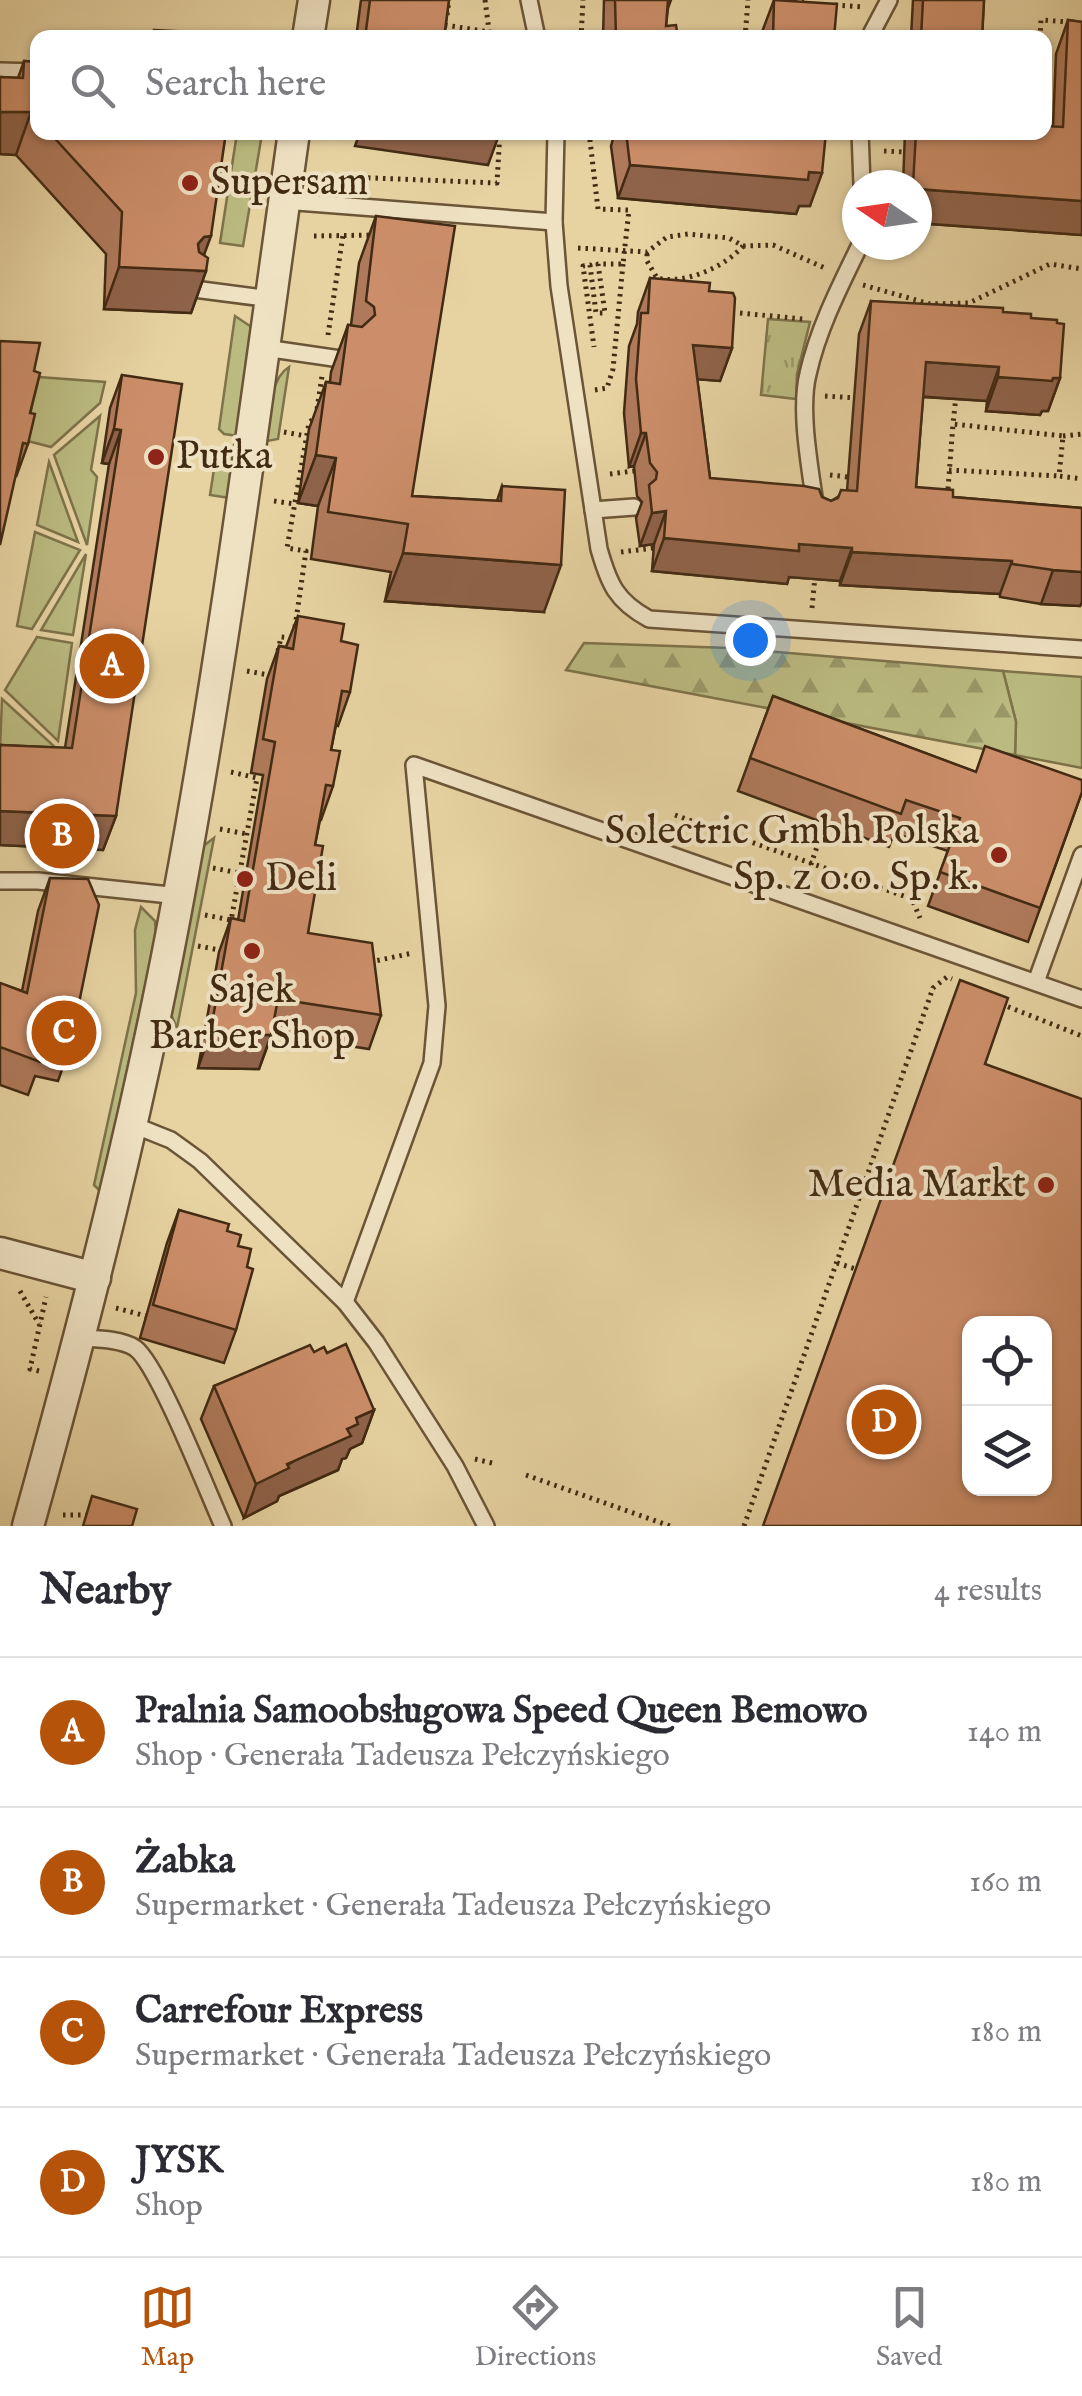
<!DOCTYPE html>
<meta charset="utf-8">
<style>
:root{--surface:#fff;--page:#f7f7f7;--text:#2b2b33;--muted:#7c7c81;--line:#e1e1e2;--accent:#b45309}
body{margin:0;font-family:"IM FELL English",serif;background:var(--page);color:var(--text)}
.controls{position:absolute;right:30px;bottom:30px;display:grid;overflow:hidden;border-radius:20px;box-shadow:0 2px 8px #0004}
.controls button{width:90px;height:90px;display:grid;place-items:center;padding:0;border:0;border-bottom:2px solid var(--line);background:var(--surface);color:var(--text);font:50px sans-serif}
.compass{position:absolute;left:842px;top:170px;width:90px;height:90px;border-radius:50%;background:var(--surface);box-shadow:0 2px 8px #0004;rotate:283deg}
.you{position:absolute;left:750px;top:640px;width:35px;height:35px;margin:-25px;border:8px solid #fff;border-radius:50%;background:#1a73e8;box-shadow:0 0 0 15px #1a73e833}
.badge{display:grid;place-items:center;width:65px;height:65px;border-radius:50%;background:var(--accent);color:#fff;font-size:32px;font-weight:700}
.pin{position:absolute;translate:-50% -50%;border:5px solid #fff;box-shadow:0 2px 10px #0006}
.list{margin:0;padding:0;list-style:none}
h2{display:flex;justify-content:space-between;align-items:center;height:130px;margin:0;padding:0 40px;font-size:42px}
h2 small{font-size:32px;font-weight:400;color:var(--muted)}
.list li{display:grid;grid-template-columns:65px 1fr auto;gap:30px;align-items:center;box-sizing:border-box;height:150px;padding:0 40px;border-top:2px solid var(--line)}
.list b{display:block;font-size:38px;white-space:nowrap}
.list p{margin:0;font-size:32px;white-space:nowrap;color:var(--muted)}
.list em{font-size:32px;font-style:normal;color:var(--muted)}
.icon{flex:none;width:55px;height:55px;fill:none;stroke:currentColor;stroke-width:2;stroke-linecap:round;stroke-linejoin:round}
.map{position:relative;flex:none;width:1082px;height:1526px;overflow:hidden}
.search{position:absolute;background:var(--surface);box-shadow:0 2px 8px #0004;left:30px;right:30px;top:30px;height:110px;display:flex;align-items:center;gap:25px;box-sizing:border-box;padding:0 35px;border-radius:20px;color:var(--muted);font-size:38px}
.sheet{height:730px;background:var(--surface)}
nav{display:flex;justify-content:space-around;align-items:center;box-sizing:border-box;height:140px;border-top:2px solid var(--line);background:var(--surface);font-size:28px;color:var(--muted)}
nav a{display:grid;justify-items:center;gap:5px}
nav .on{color:var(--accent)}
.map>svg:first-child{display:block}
.grass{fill:#bbbb81;stroke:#7e734a;stroke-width:2.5}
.forest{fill:url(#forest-firs);stroke:#7e734a;stroke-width:2.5}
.park{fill:url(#park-tufts);stroke:#7e734a;stroke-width:2.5}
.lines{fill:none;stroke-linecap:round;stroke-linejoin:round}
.lane-casing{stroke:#6b5537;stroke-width:20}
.street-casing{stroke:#6b5537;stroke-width:35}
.path{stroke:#422b13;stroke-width:5;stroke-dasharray:2.5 5;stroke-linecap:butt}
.lane{stroke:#efe2c3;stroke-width:15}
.street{stroke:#efe2c3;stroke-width:30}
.wall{fill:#af7a5b;stroke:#422b13;stroke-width:2.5}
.shaded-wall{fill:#8f634a;stroke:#422b13;stroke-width:2.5}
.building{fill:#cc8e6a;stroke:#422b13;stroke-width:2.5;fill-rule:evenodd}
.poi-dot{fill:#8f2418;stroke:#efe2c3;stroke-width:4}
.labels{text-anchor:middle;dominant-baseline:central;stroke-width:8;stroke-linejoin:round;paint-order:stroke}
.poi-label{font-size:40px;fill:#422b13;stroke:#efe2c3;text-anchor:start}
</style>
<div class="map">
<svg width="1082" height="1526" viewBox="0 0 1082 1526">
<defs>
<pattern id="forest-firs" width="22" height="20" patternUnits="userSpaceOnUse" patternTransform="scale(2.5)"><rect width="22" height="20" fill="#bbbb81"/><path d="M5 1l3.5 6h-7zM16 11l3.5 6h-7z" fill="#9a9868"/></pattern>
<pattern id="park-tufts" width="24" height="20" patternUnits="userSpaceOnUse" patternTransform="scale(2.5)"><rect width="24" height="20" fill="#bbbb81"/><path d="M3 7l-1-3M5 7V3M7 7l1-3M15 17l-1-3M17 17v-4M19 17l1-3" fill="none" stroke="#9a9868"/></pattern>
</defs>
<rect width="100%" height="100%" fill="#e7d3a2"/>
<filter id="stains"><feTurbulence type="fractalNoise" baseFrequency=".002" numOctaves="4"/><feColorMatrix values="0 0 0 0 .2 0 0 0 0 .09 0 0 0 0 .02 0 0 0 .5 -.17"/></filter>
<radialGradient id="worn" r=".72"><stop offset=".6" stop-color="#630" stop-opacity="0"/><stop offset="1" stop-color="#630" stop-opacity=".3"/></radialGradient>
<g class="grass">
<path d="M237,133l25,1 -19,112 -23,-3z"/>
<path d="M235,316l15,10 2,8 -13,102 -15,-2 -5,-5z"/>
<path d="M289,367l-11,72 -11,2c3,-23 1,-61 22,-74z"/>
<path d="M39,377l66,5 -5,21 -49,44 -27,-7z"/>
<path d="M100,416l-9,54 6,7 -10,68 -33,-90z"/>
<path d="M221,452l17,2 -8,44 -20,-3 6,-39z"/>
<path d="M49,462l29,80 -41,-17z"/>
<path d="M35,532l45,18 -48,79 -15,-3z"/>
<path d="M86,554l-13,81 -32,-5z"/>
<path d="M37,637l35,6 -14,98 -53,-51z"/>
<path d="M1003,671l79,6v91l-67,-13 1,-33z"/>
<path d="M2,699l54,49 -56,1z"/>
<path d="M214,838l-37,190 -8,-18 33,-163z"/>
<path d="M141,907l14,14 1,14 -55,257 -7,-7 42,-192 -1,-63z"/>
</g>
<path class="forest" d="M584,643l146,5 273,23 13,51 -1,33 -449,-85z"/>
<path class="park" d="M768,319l42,3 -13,52 -1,25 -35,-4z"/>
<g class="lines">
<g class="lane-casing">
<g id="lane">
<path d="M529,0l8,38"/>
<path d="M869,38l20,-38"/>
<path d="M0,71l38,1"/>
<path d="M556,132l-2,90 5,64 40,263c10,35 17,52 50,70l433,30"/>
<path d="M860,132l2,53"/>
<path d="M284,201l270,21"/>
<path d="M194,289l77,10"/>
<path d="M265,348l82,12"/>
<path d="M815,504c-5,-37 -16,-94 -7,-130 10,-45 32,-88 52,-129"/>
<path d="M593,510l41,-3"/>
<path d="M0,881h38l141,15"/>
<path d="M1036,982l46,-127"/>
<path d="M131,1124l40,16 29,21 145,141 31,40 79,124 31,60"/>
<path d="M345,1302l87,-239 5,-57 -23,-241 668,234"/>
<path d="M81,1338c17,1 40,1 54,10 23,16 73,145 88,178"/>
</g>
</g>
<g class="street-casing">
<g id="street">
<path d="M308,38l6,-38"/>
<path d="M0,1253l95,25"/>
<path d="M28,1526c58,-208 112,-419 151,-632 47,-252 79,-507 115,-762"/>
</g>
</g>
<g class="path">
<path d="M485,0l5,38"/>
<path d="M787,0l17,2"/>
<path d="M835,5l29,2"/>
<path d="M447,15l2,-15"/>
<path d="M445,25l44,7"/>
<path d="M581,38l2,-38"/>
<path d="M745,38l3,-38"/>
<path d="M1040,38l1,-18 41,3"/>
<path d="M589,132l9,77 31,1 -6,54h-25l7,49h-9l-6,-48 -7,1 11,81"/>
<path d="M884,151l20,1"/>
<path d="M323,176l174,7 3,-51"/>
<path d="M314,236l62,-1"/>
<path d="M743,246l30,-1 52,23"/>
<path d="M578,248l69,4 20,-15 21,-3 41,4 14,8c-18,21 -59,39 -86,32l-10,-17v-9"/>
<path d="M863,285l67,19 39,-1 81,-39 32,5"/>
<path d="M740,313l63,6"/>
<path d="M328,335l15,-100"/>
<path d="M595,390l12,-2 6,-19 10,-105"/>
<path d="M825,396l32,2"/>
<path d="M956,396l-3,28 110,12 -4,40 23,3"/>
<path d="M284,432l22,4"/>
<path d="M1063,436l19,-2"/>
<path d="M949,470l110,6"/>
<path d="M610,474l24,-3"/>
<path d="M830,475l18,2"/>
<path d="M948,489l5,-65"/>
<path d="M274,501l21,3"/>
<path d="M621,552l33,-4"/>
<path d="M812,608l3,-32"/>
<path d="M295,627l11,-76 -19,-3 22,-125 7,-7 6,-40"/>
<path d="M278,651l3,-14 12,1"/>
<path d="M247,671l27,5"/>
<path d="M231,772l26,6 -26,143"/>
<path d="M675,815l237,84 8,19"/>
<path d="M220,829l27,5"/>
<path d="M213,868l26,5"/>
<path d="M806,879l19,-56"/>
<path d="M205,915l26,5"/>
<path d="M198,946l27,5"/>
<path d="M370,962l43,-9"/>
<path d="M1001,1004l81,32"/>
<path d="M837,1263l19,6"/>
<path d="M20,1291l19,33"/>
<path d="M116,1308l30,8"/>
<path d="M39,1371l-9,-2 16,-72"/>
<path d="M475,1459l21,5"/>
<path d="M526,1475l144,51"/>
<path d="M63,1515h28"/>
<path d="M744,1526l189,-538 14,-11 5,2"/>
</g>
<use href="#lane" class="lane"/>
<use href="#street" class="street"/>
</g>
<g class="wall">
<path d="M361,0h88l-5,38h-88z"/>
<path d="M604,0h67l-3,8 -2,18 12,12h-75z"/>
<path d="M774,0l60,38h-72v-6z"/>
<path d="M913,0h71l-2,38h-71z"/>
<path d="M1068,20l14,2v213l-165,-12v-38h-14l2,-53h139l9,-6 3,-72z"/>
<path d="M24,61l14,1v70h188l-22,123 2,16 -15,42 -87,-4 2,-55 -90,-99 -16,-1v-77l18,1z"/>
<path d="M615,132h211l-16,74h-11l-3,8 -178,-16 -7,-52z"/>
<path d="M376,216l36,280 85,5 5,-15 42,126 -159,-11 6,-29 -80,-13 7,-53 -20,-3 11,-74 17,-47h4l1,-10 17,-47h3l8,-62z"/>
<path d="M650,278l59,13 23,57 -12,33 -23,-2 13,99 112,19 9,4 16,-10 12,-157 12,-33 132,11 28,6 29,60 -12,33h-6l-2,4 -54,-4 1,-10 -64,-4 -7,90 37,10 129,11v94l-2,4 -39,-2 -41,-7v-3l-160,-9v-4l-51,-4 -2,7 -135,-13 2,-27 -14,2 -4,-28 6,-16 -5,-6 -3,-30 -5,1 -5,-54 5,-67 8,-22 1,-12z"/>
<path d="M34,371l-6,73 -12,33z"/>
<path d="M122,375l-6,441 -13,34 -103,-5v-100l65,3 44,-284 -7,-1 8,-55z"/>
<path d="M298,616l43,25 9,51 -12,34 -2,-1 -5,25 2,36 -12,34h-1l-5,25 -7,88 73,82 -12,34 -97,-15 -13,35 -61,-1 21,-116 12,-34 7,2 25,-145 -12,-2 16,-94 12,-33 7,1z"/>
<path d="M773,696l203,76 106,20 -54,150 -100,-36 20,-55 -54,-18 -5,14 -151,-56z"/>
<path d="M50,878l20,169 -12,34 -23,-5 -7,19 -28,-10v-102l22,8 16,-80z"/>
<path d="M179,1210l48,21 11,15 9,21 -11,63 -12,33 -84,-25 27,-95z"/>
<path d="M314,1352l13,1 47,57 -12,33 -12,6 -4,9 -4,1 -4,11 -59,26 -2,5 -33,17 -43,-99 13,-33z"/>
</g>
<g class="shaded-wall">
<path d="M0,112h31l-15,43 -16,-1z"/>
<path d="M343,132h15l-2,4 -14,-2z"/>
<path d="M360,132h140l-12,33 -133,-19z"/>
<path d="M630,165l179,7 13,1 -12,33h-11l-3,8 -178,-16z"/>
<path d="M917,189l165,12v34l-165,-12z"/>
<path d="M211,236l-13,35h8l-15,42 -87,-4 15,-42 79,-23 6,-7z"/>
<path d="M693,345l39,3 -12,33 -39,-3z"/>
<path d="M926,362l73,5 -12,34 -73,-5z"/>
<path d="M998,377l55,1h7l-12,33h-6l-2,4 -54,-4z"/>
<path d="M114,429l7,1 -12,34 -7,-1z"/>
<path d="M641,433h5l-12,33 -5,1z"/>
<path d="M316,455l20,3 -18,48 -20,-3z"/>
<path d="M666,511l-12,33 -14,2 12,-33z"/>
<path d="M664,538l135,6 53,4 -12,33 -51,-4 -2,7 -135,-13z"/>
<path d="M852,552l160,9 -12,33 -160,-9z"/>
<path d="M403,553l158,12 -17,47 -159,-11z"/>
<path d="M1053,570l29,2v30l-2,4 -39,-2z"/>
<path d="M0,811l116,5 -13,34 -103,-5z"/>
<path d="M210,1034l61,1 -12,34 -61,-1z"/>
<path d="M374,1410l-12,33 -12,6 -4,9 -4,1 -4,11 -59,26 -2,5 -33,17 12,-34 91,-55 9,-11z"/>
</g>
<g class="building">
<path d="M370,0h79l-5,38h-79z"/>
<path d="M615,0h53l-2,26 10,-1 2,13h-62z"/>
<path d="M774,0l63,4 -3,34h-61z"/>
<path d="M923,0h61l-2,38h-61z"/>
<path d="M1068,20l14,2v179l-165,-12v-4h-4l3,-53h128v-6l19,1z"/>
<path d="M154,30l78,4 -1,4h-77z"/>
<path d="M24,61l14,1v58l-7,-8h-31v-35l23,1z"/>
<path d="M49,132h177l-15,104 -7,1 -6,7 1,8 9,6 -2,13 -87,-4 3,-55z"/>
<path d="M626,132h200l-4,41 -13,-1 -1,8 -178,-15z"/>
<path d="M376,216l79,10 -43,270 89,5 1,-15 63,4 -4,75 -158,-12 5,-29 -80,-12 8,-54 -20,-3 10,-73 14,2 8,-59 14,2 13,-12 -1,-8 -8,-6z"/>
<path d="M650,278l60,5 -1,8 24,2 2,5 -3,50 -39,-3 17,133 94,8 15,3 3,8 9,4 7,-3 3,-8 16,1 14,-190 132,7v4l28,2v4l26,2v3l7,1 -4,54h-7l-1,3 -54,-4 1,-10 -73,-5 -10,125 37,3v7l129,11v64l-29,-2 -41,-6v-3l-160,-9v-4l-53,-4v7l-135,-13 2,-27 -14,2 -3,-28 7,-6 1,-7 -7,-9 -4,-30h-5l-5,-54 5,-66h7z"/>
<path d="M0,341l40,2 -6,28 6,2 -10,40 5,1 -7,30 -5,-1 -23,102z"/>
<path d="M122,375l60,9 -66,432 -116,-5v-66l72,3 49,-318 -7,-1z"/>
<path d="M298,616l46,8 -3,17 17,4 -8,47 -8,-1 -11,59 9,1 -7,35 -7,-1 -11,60 8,1 -15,87 64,10 9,72 -103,-16 -7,36 -61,-1 21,-116 13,3 13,-75 18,-104 -12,-3 16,-93 14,3z"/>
<path d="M773,696l203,76 9,-26 97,34v12l-42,116 -100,-36 20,-54 -54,-18 -5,14 -151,-56z"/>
<path d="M50,878l38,1 11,26 -29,142 -23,-4 -7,19 -40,-15v-64l27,10z"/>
<path d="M960,980l48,18 -23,66 97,35v427h-319zM970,1324h74v164h-74z"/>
<path d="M179,1210l50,14 -2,7 14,4 -3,11 13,3 -4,18 6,2 -17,61 -83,-25z"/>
<path d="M346,1344l28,66 -18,8 2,6 -11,5 4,7 -64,28 2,4 -33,16 -42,-98 96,-41 4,7 10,-5 3,6z"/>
<path d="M92,1496l45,13 -5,17h-49z"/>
</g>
<g class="poi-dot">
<circle cx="190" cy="183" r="10"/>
<circle cx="156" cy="457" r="10"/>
<circle cx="999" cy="855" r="10"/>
<circle cx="245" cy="879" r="10"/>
<circle cx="252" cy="951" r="10"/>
<circle cx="1046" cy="1185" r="10"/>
</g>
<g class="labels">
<g class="poi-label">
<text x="210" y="183">Supersam</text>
<text x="176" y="457">Putka</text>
<text x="979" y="832" text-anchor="end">Solectric Gmbh Polska<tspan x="979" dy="46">Sp. z o.o. Sp. k.</tspan></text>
<text x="265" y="879">Deli</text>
<text x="252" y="991" text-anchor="middle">Sajek<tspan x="252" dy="46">Barber Shop</tspan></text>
<text x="1026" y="1185" text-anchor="end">Media Markt</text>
</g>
</g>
<rect width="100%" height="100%" filter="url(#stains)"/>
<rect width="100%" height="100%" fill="url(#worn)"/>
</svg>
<div class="controls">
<button><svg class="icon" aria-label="locate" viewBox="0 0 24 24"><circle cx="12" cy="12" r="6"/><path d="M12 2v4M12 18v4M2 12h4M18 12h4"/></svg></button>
<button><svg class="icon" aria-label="layers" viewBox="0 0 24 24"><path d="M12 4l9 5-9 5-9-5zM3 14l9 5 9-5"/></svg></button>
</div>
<svg class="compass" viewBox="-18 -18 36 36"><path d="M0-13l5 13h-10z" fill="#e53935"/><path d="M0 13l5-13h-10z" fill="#7c7c81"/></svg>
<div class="you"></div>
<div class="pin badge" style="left:112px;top:666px">A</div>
<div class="pin badge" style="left:62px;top:836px">B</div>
<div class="pin badge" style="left:64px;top:1033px">C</div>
<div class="pin badge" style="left:884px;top:1422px">D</div>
<div class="search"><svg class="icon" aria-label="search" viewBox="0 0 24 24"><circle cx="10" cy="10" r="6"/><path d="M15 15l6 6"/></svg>Search here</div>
</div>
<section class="sheet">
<h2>Nearby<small>4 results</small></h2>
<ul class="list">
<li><span class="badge">A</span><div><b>Pralnia Samoobsługowa Speed Queen Bemowo</b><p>Shop · Generała Tadeusza Pełczyńskiego</p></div><em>140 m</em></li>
<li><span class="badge">B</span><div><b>Żabka</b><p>Supermarket · Generała Tadeusza Pełczyńskiego</p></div><em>160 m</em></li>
<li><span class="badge">C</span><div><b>Carrefour Express</b><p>Supermarket · Generała Tadeusza Pełczyńskiego</p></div><em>180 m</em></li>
<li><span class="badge">D</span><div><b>JYSK</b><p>Shop</p></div><em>180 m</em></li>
</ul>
</section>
<nav>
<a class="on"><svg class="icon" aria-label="map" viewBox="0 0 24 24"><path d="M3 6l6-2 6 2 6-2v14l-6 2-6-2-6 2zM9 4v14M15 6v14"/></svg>Map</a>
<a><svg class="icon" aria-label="directions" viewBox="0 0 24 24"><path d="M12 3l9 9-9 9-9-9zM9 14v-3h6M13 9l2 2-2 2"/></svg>Directions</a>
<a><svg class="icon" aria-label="saved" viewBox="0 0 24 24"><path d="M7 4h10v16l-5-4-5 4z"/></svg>Saved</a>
</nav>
